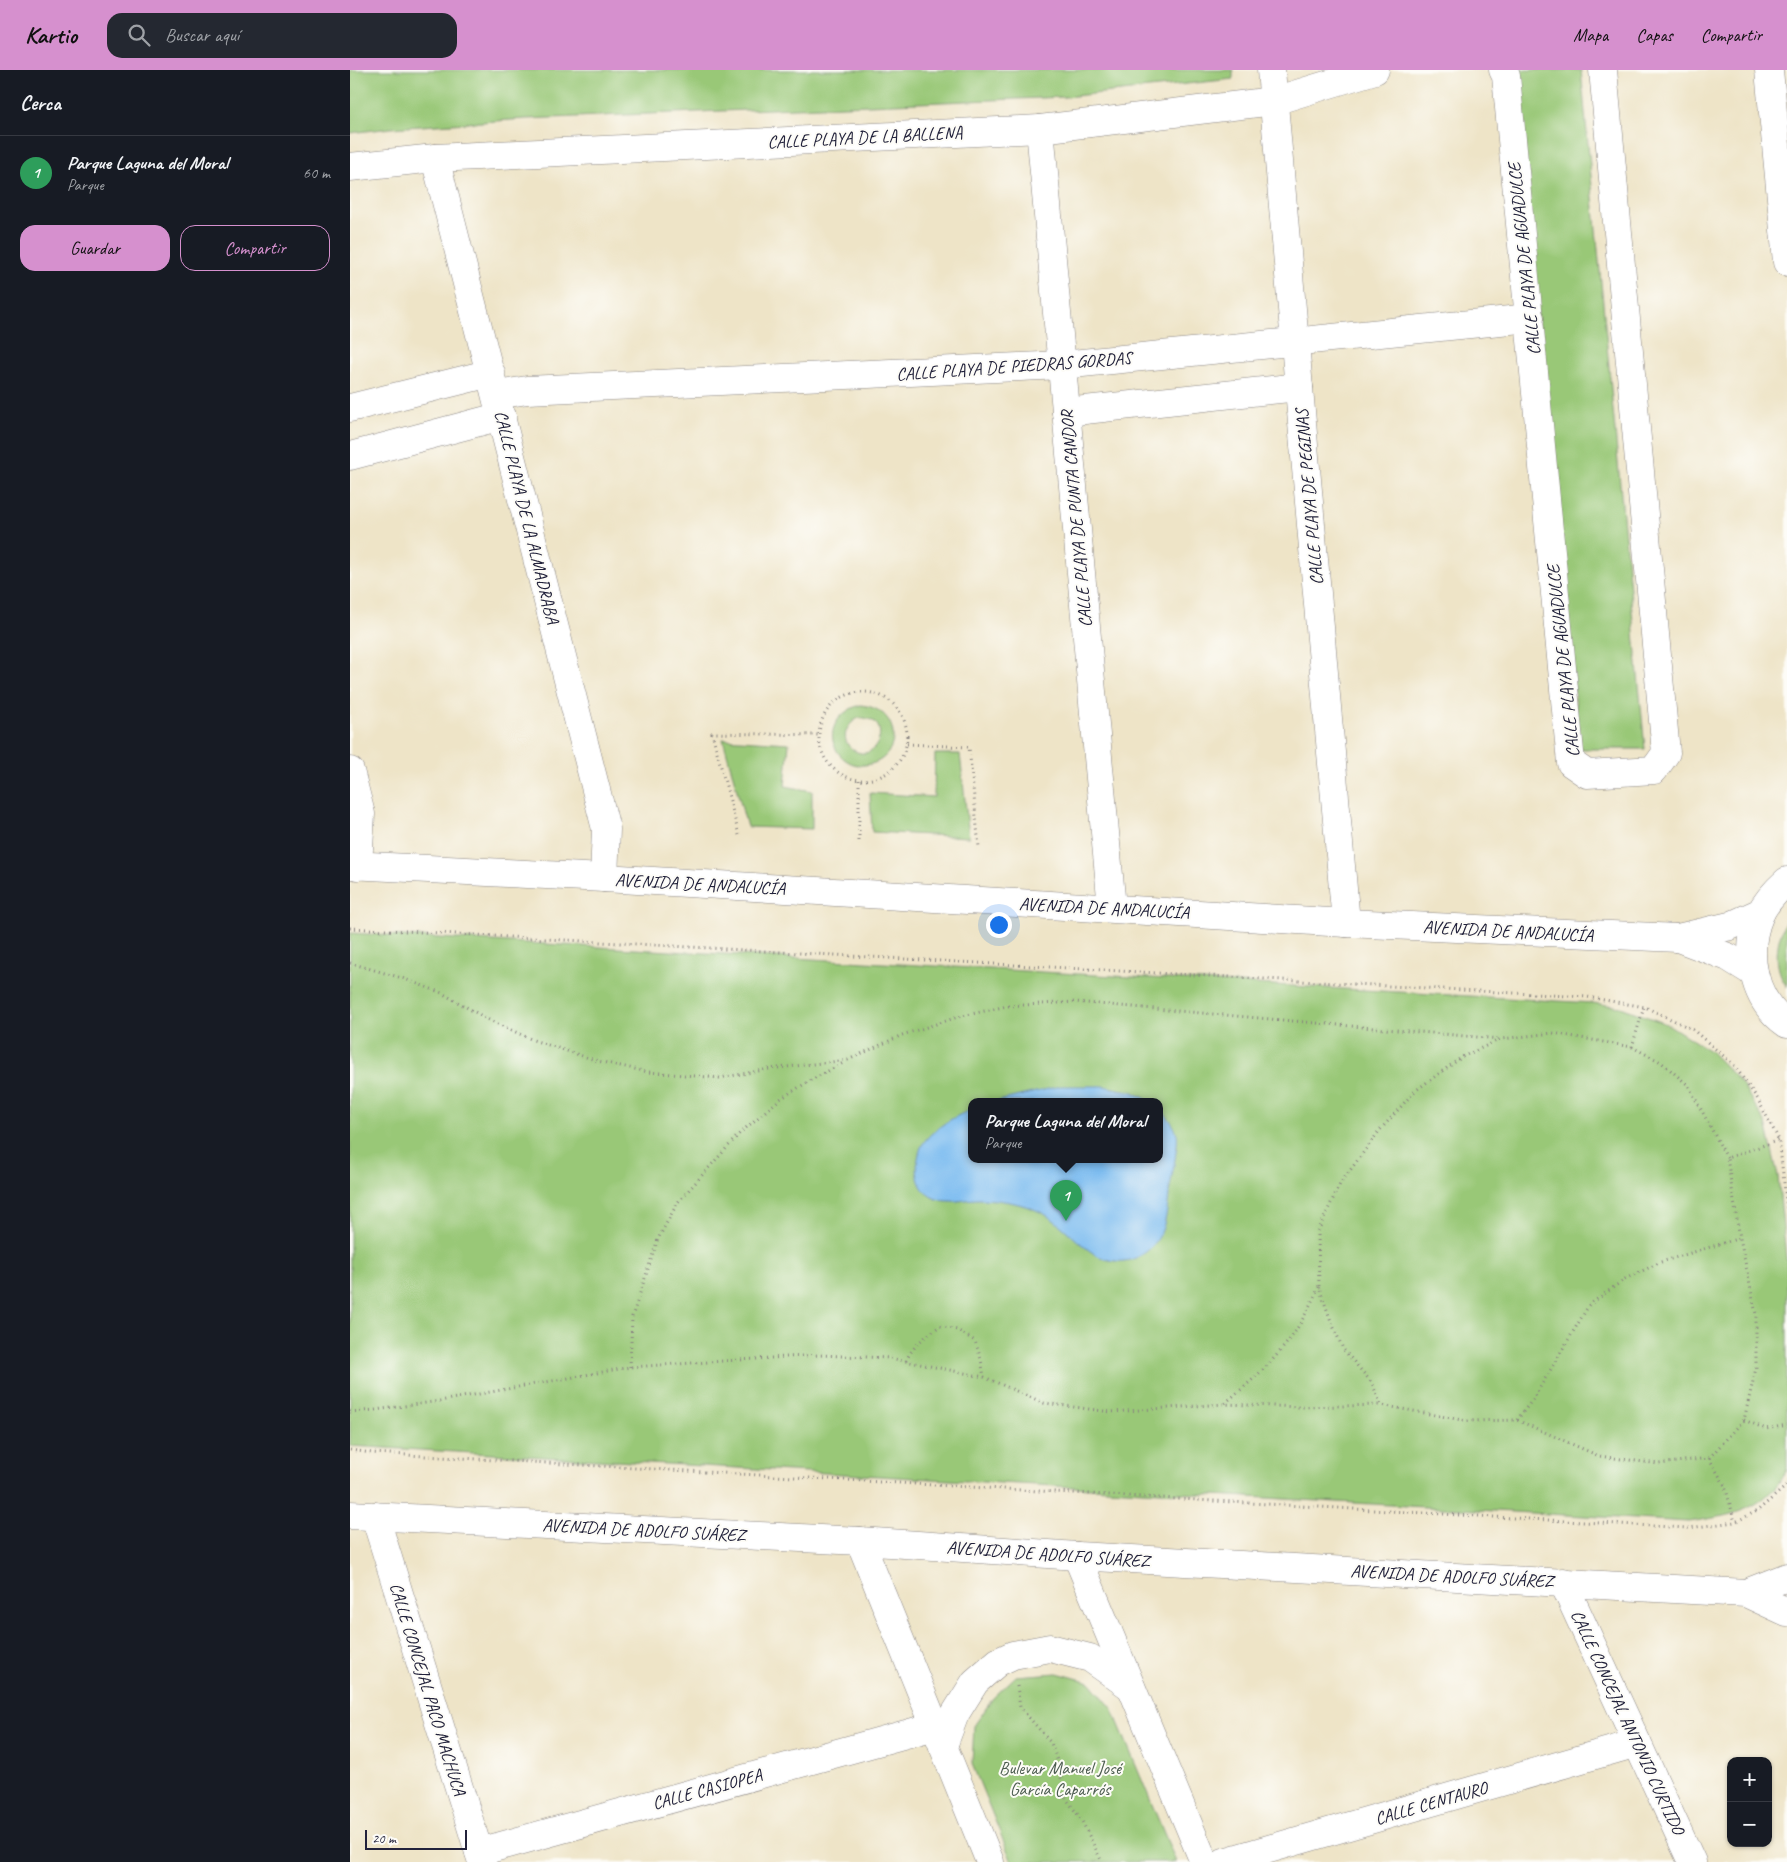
<!DOCTYPE html>
<html lang="es">
<meta charset="utf-8">
<style>
:root{--surface:#171b24;--page:#242831;--text:#f1f3f6;--muted:#9ea1a6;--line:#363941;--accent:#d690ce}
body{margin:0;font-family:Caveat,sans-serif;background:var(--page);color:var(--text)}
.controls{position:absolute;right:15px;bottom:15px;display:grid;overflow:hidden;border-radius:10px;box-shadow:0 1px 4px #0004}
.controls button{width:45px;height:45px;display:grid;place-items:center;padding:0;border:0;border-bottom:1px solid var(--line);background:var(--surface);color:var(--text);font:25px sans-serif}
.scale{position:absolute;left:15px;bottom:12px;width:102px;box-sizing:border-box;padding-left:5px;border:2px solid #22223b;border-top:0;font-size:14px;line-height:18px;white-space:nowrap;color:#22223b;-webkit-text-stroke:4px #fdfcf7;paint-order:stroke}
.you{position:absolute;left:648px;top:854px;width:18px;height:18px;margin:-12px;border:4px solid #fff;border-radius:50%;background:#1a73e8;box-shadow:0 0 0 8px #1a73e833}
.badge{display:grid;place-items:center;width:32px;height:32px;border-radius:50%;background:var(--accent);color:#fff;font-size:16px;font-weight:700}
.pin{position:absolute;translate:-50% -41px;filter:drop-shadow(0 1px 2px #0008)}
.pin::after{content:'';position:absolute;top:26px;width:18px;height:15px;background:inherit;clip-path:polygon(0 0,100% 0,50% 100%)}
.popup{position:absolute;left:618px;top:1028px;width:195px;height:65px;box-sizing:border-box;display:grid;place-content:center;border-radius:10px;background:var(--surface);filter:drop-shadow(0 1px 4px #0005);font-size:16px;white-space:nowrap;color:var(--muted)}
.popup b{font-size:19px;color:var(--text)}
.popup::after{content:'';position:absolute;left:50%;top:100%;margin-left:-10px;border:10px solid transparent;border-top-color:var(--surface)}
.list{margin:0;padding:0;list-style:none}
h2{display:flex;justify-content:space-between;align-items:center;height:65px;margin:0;padding:0 20px;font-size:21px}
h2 small{font-size:16px;font-weight:400;color:var(--muted)}
.list li{display:grid;grid-template-columns:32px 1fr auto;gap:15px;align-items:center;box-sizing:border-box;height:75px;padding:0 20px;border-top:1px solid var(--line)}
.list b{display:block;font-size:19px;white-space:nowrap}
.list p{margin:0;font-size:16px;white-space:nowrap;color:var(--muted)}
.list em{font-size:16px;font-style:normal;color:var(--muted)}
.actions{display:flex;gap:10px;padding:15px 20px}
.actions a{flex:1;padding:11px 0;border:1px solid var(--accent);border-radius:15px;text-align:center;font-size:18px;color:var(--accent)}
.actions .main{background:var(--accent);color:#111}
.icon{flex:none;width:28px;height:28px;fill:none;stroke:currentColor;stroke-width:2;stroke-linecap:round;stroke-linejoin:round}
.map{position:relative;flex:none;width:1437px;height:1792px;overflow:hidden}
header{display:flex;align-items:center;gap:30px;box-sizing:border-box;height:70px;padding:0 25px;background:var(--accent);color:#111}
header strong{font-size:24px}
nav{display:flex;gap:28px;margin-inline-start:auto;font-size:18px}
.search{width:350px;height:45px;background:var(--page);display:flex;align-items:center;gap:12px;box-sizing:border-box;padding:0 18px;border-radius:15px;color:var(--muted);font-size:19px}
main{display:flex}
aside{flex:1;background:var(--surface)}
.map>svg:first-child{display:block}
.green{fill:#99c877;stroke:#5e7559;fill-rule:evenodd}
.water{fill:#7cbcf0;stroke:#4f6f96}
.lines{fill:none;stroke-linecap:round;stroke-linejoin:round}
.street-casing{stroke:#888381;stroke-width:29}
.secondary-casing{stroke:#888381;stroke-width:29}
.path{stroke:#888381;stroke-width:3;stroke-dasharray:1 4;stroke-linecap:butt}
.street{stroke:#fff;stroke-width:28}
.secondary{stroke:#fff;stroke-width:28}
.labels{text-anchor:middle;dominant-baseline:central;stroke-width:4;stroke-linejoin:round;paint-order:stroke}
.street-label{font-size:18px;fill:#22223b;stroke:#fdfcf7}
.park-label{font-size:18px;fill:#4c5c50;stroke:#fdfcf7}
</style>
<header>
<strong>Kartio</strong>
<div class="search"><svg class="icon" aria-label="search" viewBox="0 0 24 24"><circle cx="10" cy="10" r="6"/><path d="M15 15l6 6"/></svg>Buscar aquí</div>
<nav><a>Mapa</a><a>Capas</a><a>Compartir</a></nav>
</header>
<main>
<aside>
<h2>Cerca<small></small></h2>
<ul class="list">
<li><span class="badge" style="background:#2e9e5b">1</span><div><b>Parque Laguna del Moral</b><p>Parque</p></div><em>60 m</em></li>
</ul>
<div class="actions"><a class="main">Guardar</a><a>Compartir</a></div>
</aside>
<div class="map">
<svg width="1437" height="1792" viewBox="0 0 1437 1792">
<rect width="100%" height="100%" fill="#fdfcf7"/>
<filter id="ink" filterUnits="userSpaceOnUse"><feTurbulence type="fractalNoise" baseFrequency=".02" numOctaves="2"/><feDisplacementMap in="SourceGraphic" scale="10" xChannelSelector="R" yChannelSelector="G"/><feConvolveMatrix kernelMatrix="1 2 1 2 8 2 1 2 1" color-interpolation-filters="sRGB"/></filter>
<filter id="wash" filterUnits="userSpaceOnUse"><feTurbulence type="fractalNoise" baseFrequency=".0096" numOctaves="4" result="noise"/><feDisplacementMap in="SourceGraphic" scale="20" xChannelSelector="R" yChannelSelector="G"/><feGaussianBlur stdDeviation="1.12" result="paint"/><feColorMatrix in="noise" values="0 0 0 0 0 0 0 0 0 0 0 0 0 0 0 0 0 1.4 0 .05"/><feComposite in="paint" operator="in"/></filter>
<g filter="url(#wash)">
<rect width="100%" height="100%" fill="#eee4c7"/>
<g class="green">
<path d="M0,0h883v9l-168,18 -539,22 -135,9 -41,5z"/>
<path d="M1163,0h68l64,679h-65z"/>
<path d="M510,635c44,3 43,58 4,60 -9,1 -18,-3 -24,-10 -17,-21 -3,-43 20,-50zM509,648c37,-2 18,50 -7,31 -13,-10 -5,-26 7,-31z"/>
<path d="M373,669l66,4 -4,43 27,5v38l-65,-2z"/>
<path d="M585,684h25l9,83 -97,-5 -2,-39 64,4z"/>
<path d="M1437,848v69c-15,-22 -11,-46 0,-69z"/>
<path d="M0,863l1243,70 28,4 48,18 41,26 32,33 24,40 12,52 9,91v203c-24,42 -54,45 -98,52l-1339,-76zM622,1032h188v58h-188z"/>
<path d="M707,1603l33,9 22,26 64,154h-164l-40,-98 2,-38 19,-28 23,-22z"/>
</g>
<g class="water">
<path d="M710,1016h43l30,6 19,10h-157z"/>
<path d="M810,1039c7,7 14,15 17,25 2,8 -5,42 -7,53 -2,15 -3,34 -10,48 -14,26 -42,34 -67,18 -20,-13 -34,-34 -57,-43 -18,-8 -40,-11 -59,-11 -9,0 -18,3 -27,2 -30,0 -38,-25 -30,-51 5,-17 35,-35 52,-40v50h188z"/>
</g>
</g>
<g filter="url(#ink)">
<g class="lines">
<g class="street-casing">
<g id="street">
<path d="M921,0l75,853"/>
<path d="M1153,0l3,6 65,687 16,11 67,-4 12,-17 -63,-683"/>
<path d="M690,59l72,779"/>
<path d="M85,88l171,671 -2,49"/>
<path d="M0,97l85,-9 605,-29 234,-28 101,-31"/>
<path d="M147,325l30,-5 535,-25 468,-47"/>
<path d="M0,338l141,-35"/>
<path d="M716,342l233,-25"/>
<path d="M0,386l152,-40"/>
<path d="M0,701l11,43 -3,52"/>
<path d="M25,1446l107,346"/>
<path d="M510,1471l130,321"/>
<path d="M727,1486l127,306"/>
<path d="M1213,1512l129,280"/>
<path d="M593,1676l12,-32 20,-32 23,-20 15,-7 37,-7 40,10 41,29"/>
<path d="M129,1782l456,-126"/>
<path d="M874,1792l413,-119"/>
</g>
</g>
<g class="secondary-casing">
<g id="secondary">
<path d="M1419,0l18,192"/>
<path d="M0,795l254,13 742,45 332,15 52,-12 31,-14"/>
<path d="M1437,811c-10,9 -21,20 -27,33 -16,37 -8,86 27,110"/>
<path d="M1328,868l50,19 26,16"/>
<path d="M0,1445l510,26 217,15 669,37 41,19"/>
<path d="M1396,1523l41,-16"/>
</g>
</g>
<g class="path">
<circle cx="513" cy="666" r="44"/>
<path d="M557,674l62,3 10,100"/>
<path d="M389,765l-27,-102 106,2"/>
<path d="M509,771v-61"/>
<path d="M0,858l1237,69 58,10 47,22 42,36 23,33 22,42 8,69"/>
<path d="M0,893l52,15 40,15 45,26 46,21 65,21 50,11 72,6 49,-9 79,-9 54,-25 56,-18 49,-11 68,-4 425,37"/>
<path d="M1282,977l12,-40"/>
<path d="M1377,1088l-39,-73 -27,-23 -29,-15 -79,-14 -52,6 -39,18 -47,34 -35,39 -40,54 -22,47 1,56 12,34 12,28 29,34 9,22 86,16 50,-1 82,36 60,8 50,-6 35,-38 12,-52v-54l-16,-76 -13,-80 52,-18"/>
<path d="M556,1291c7,-16 20,-25 34,-35l17,4 18,11 6,18 3,18"/>
<path d="M280,1297l2,-50 26,-78 20,-37 63,-70 39,-33 31,-19 34,-18"/>
<path d="M875,1333c22,-18 43,-36 61,-59 14,-17 23,-37 33,-57"/>
<path d="M0,1342l25,-2 65,-9 190,-34 188,-12 72,3 94,19 60,26 67,9 113,-8 76,3 81,-2"/>
<path d="M1167,1350l16,-21 56,-94 36,-26 36,-17 79,-24"/>
<path d="M1394,1350l22,9 21,-4"/>
<path d="M0,1380l22,3 1316,75 47,-6 22,-11 27,-23 3,-5"/>
<path d="M1359,1388l16,28 10,36"/>
<path d="M667,1616l3,21 31,36 7,20 7,34 16,22 21,43"/>
</g>
<use href="#street" class="street"/>
<use href="#secondary" class="secondary"/>
</g>
</g>
<g class="labels">
<g class="street-label">
<text transform="translate(515 67) rotate(-3)">CALLE PLAYA DE LA BALLENA</text>
<text transform="translate(1174 189) rotate(-96)">CALLE PLAYA DE AGUADULCE</text>
<text transform="translate(664 296) rotate(-4)">CALLE PLAYA DE PIEDRAS GORDAS</text>
<text transform="translate(959 427) rotate(-95)">CALLE PLAYA DE PEGINAS</text>
<text transform="translate(177 447) rotate(76)">CALLE PLAYA DE LA ALMADRABA</text>
<text transform="translate(726 449) rotate(-95)">CALLE PLAYA DE PUNTA CANDOR</text>
<text transform="translate(1213 591) rotate(-96)">CALLE PLAYA DE AGUADULCE</text>
<text transform="translate(350 814) rotate(3)">AVENIDA DE ANDALUCÍA</text>
<text transform="translate(754 838) rotate(3)">AVENIDA DE ANDALUCÍA</text>
<text transform="translate(1158 861) rotate(3)">AVENIDA DE ANDALUCÍA</text>
<text transform="translate(294 1460) rotate(3)">AVENIDA DE ADOLFO SUÁREZ</text>
<text transform="translate(698 1484) rotate(4)">AVENIDA DE ADOLFO SUÁREZ</text>
<text transform="translate(1102 1506) rotate(3)">AVENIDA DE ADOLFO SUÁREZ</text>
<text transform="translate(78 1619) rotate(73)">CALLE CONCEJAL PACO MACHUCA</text>
<text transform="translate(1278 1652) rotate(65)">CALLE CONCEJAL ANTONIO CURTIDO</text>
<text transform="translate(357 1719) rotate(-15)">CALLE CASIOPEA</text>
<text transform="translate(1081 1733) rotate(-16)">CALLE CENTAURO</text>
</g>
<g class="park-label">
<text x="710" y="1698">Bulevar Manuel José<tspan x="710" dy="21">García Caparrós</tspan></text>
</g>
</g>
</svg>
<div class="controls">
<button>+</button>
<button>−</button>
</div>
<div class="scale">20 m</div>
<div class="you"></div>
<div class="pin badge" style="left:716px;top:1151px;background:#2e9e5b">1</div>
<div class="popup"><b>Parque Laguna del Moral</b>Parque</div>
</div>
</main>
